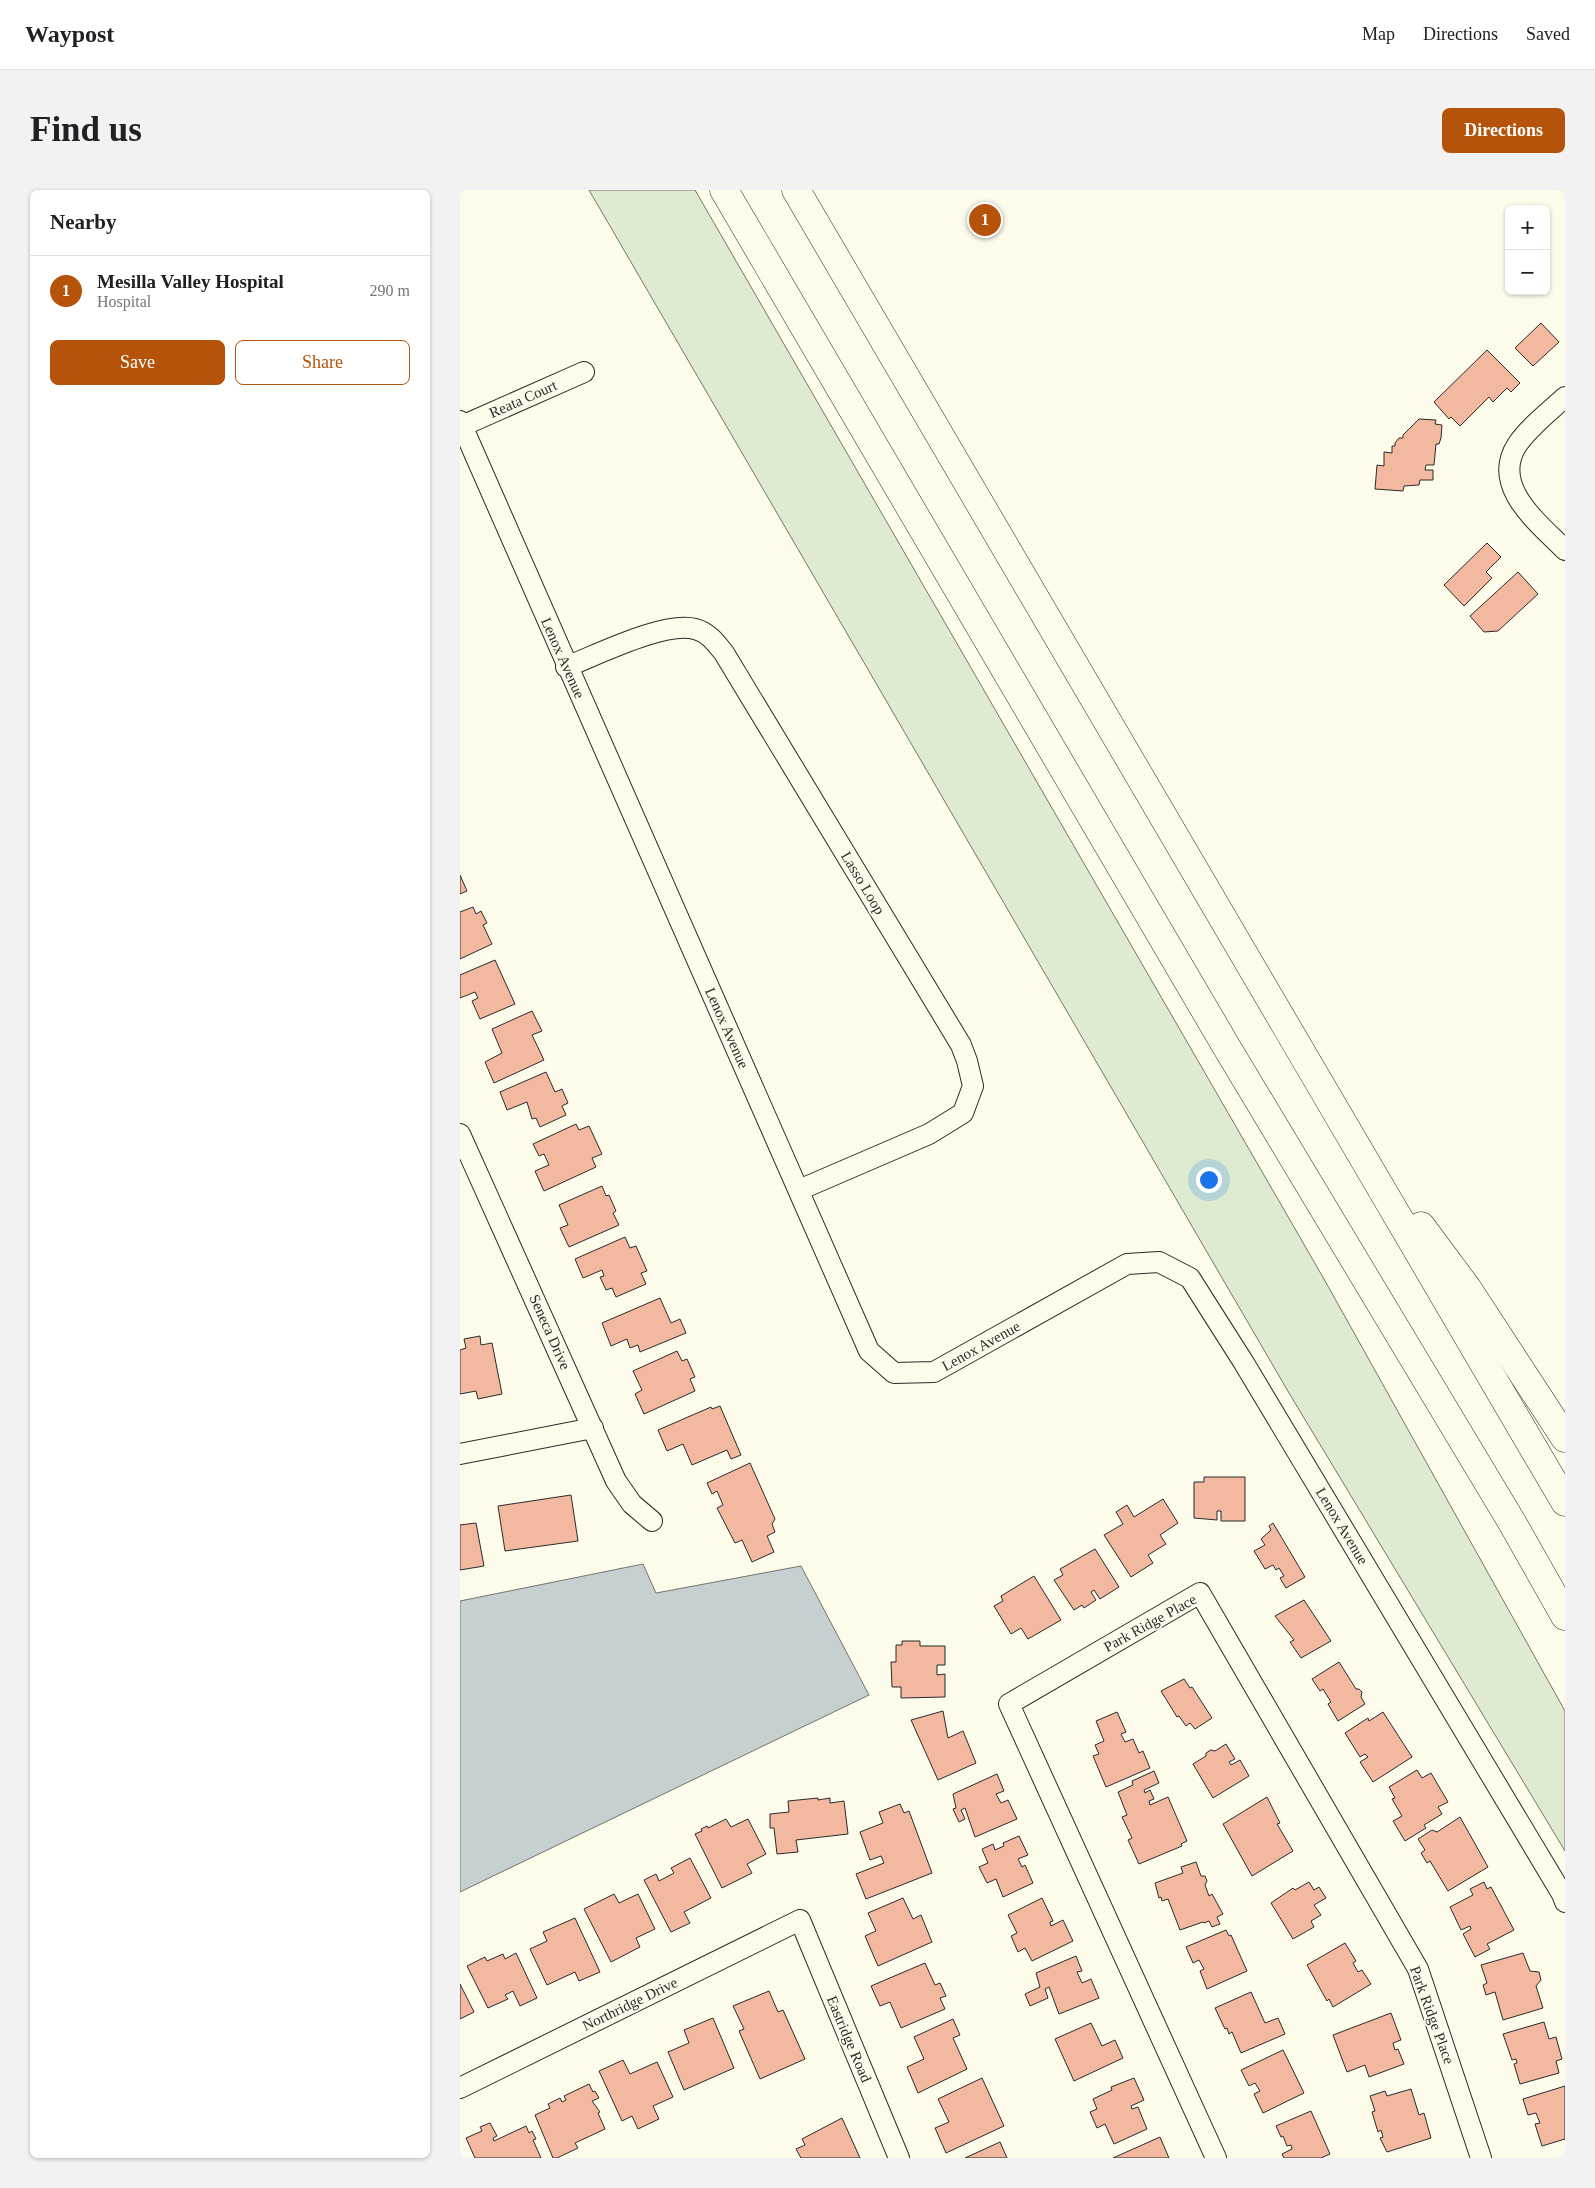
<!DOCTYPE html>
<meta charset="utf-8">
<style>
:root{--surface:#fff;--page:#f2f2f2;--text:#202124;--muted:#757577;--line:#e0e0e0;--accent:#b45309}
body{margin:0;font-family:"Times New Roman",serif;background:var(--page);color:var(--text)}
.controls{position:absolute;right:15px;top:15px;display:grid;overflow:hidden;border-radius:8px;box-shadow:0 1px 4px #0004}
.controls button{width:45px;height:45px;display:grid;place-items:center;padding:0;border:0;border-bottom:1px solid var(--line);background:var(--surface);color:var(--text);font:25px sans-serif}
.you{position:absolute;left:748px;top:989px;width:18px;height:18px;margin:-12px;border:4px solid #fff;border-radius:50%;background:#1a73e8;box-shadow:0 0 0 8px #1a73e833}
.badge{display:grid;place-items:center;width:32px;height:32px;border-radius:50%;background:var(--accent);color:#fff;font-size:16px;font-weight:700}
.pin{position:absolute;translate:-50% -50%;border:2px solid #fff;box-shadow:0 1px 5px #0006}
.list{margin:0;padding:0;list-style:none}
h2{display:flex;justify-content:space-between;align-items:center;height:65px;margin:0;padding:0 20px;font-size:21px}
h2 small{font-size:16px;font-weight:400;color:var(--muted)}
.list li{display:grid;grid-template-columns:32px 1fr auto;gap:15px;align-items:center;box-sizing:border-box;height:70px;padding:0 20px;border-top:1px solid var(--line)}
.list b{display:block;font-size:19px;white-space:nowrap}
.list p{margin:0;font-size:16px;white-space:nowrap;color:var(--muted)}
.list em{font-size:16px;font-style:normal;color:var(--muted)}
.actions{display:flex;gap:10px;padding:15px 20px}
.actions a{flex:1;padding:11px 0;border:1px solid var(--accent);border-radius:8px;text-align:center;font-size:18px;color:var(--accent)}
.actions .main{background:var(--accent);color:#fff}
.map{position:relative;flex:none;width:1105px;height:1968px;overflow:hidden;border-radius:8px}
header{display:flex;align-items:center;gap:30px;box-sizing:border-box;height:70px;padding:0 25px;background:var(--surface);border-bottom:1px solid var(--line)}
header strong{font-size:24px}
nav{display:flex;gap:28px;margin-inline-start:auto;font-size:18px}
.intro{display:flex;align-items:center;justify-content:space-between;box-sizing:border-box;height:120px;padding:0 30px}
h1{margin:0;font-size:35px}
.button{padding:12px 22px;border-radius:8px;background:var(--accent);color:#fff;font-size:18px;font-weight:700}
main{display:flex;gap:30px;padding:0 30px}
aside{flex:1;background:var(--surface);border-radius:8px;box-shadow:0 1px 4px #0004}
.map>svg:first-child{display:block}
.green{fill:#deebd1;stroke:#74746e}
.water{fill:#c7d0d0;stroke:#74746e}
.building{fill:#f2b8a0;stroke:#2b2b2b}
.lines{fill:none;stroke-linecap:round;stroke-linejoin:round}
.minor-casing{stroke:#2b2b2b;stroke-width:22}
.motorway-casing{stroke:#2b2b2b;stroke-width:29}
.minor{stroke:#fdfbea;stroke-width:20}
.motorway{stroke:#fdfbea;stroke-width:28}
.labels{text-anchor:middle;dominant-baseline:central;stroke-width:4;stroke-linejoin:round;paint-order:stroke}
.street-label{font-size:15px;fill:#2b2b2b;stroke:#fdfbea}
</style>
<header>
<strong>Waypost</strong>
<nav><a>Map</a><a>Directions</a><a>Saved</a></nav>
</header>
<div class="intro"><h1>Find us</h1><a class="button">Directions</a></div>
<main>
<aside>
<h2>Nearby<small></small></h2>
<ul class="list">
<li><span class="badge">1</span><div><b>Mesilla Valley Hospital</b><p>Hospital</p></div><em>290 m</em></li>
</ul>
<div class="actions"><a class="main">Save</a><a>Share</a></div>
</aside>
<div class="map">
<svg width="1105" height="1968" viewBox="0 0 1105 1968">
<rect width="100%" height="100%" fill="#fdfbea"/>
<path class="green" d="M129,0h106l629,1089 241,432v140l-276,-458z"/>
<path class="water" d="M183,1374l13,29 145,-27 68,129 -409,197v-291z"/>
<g class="building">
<path d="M1081,133l18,19 -26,24 -18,-18z"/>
<path d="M1027,160l33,33 -9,9 -4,-4 -14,14 -4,-5 -29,29 -9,-9 -2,2 -15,-17z"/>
<path d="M959,229l17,1 -1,4 7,1 -1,13 -2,6h-3l-2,21h-8l-1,5h8v10h-13l-1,5 -15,1 -1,5 -28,-2 2,-24 7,1v-14l8,1v-7h3v-3l4,-5h4v-3z"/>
<path d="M1027,353l14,14 -15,15 6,6 -28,28 -20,-21z"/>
<path d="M1058,382l20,22 -40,37 -14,1 -14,-16z"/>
<path d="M0,685l7,16 -7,3z"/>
<path d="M13,717l3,7 5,-3 6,12 -4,2 9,19 -32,15v-47z"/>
<path d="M35,770l20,44 -35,15 -8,-18 6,-3 -3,-6 -15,6v-23z"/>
<path d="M72,821l10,20 -10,4 12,25 -50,23 -9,-21 17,-9 -10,-24z"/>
<path d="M86,882l9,20 7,-3 6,14 -6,3 4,9 -26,12 -4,-9 -4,1 -5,-17 -20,8 -7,-18z"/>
<path d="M116,934l3,6 10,-4 13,28 -10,4 4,9 -52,24 -9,-20 14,-6 -5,-11 -5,2 -6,-12z"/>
<path d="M142,996l4,10 3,-1 7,16 -3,2 6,12 -50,22 -9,-19 8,-3 -9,-20z"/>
<path d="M165,1047l5,11 6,-2 11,25 -6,2 5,11 -30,13 -4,-9 -6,2 -6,-13 4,-1 -2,-6 -19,8 -8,-19z"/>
<path d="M200,1108l11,25 9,-4 6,14 -46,19 -2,-7 -8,3 -3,-9 -16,7 -9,-23z"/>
<path d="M20,1146l1,9 11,-2 10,51 -24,5 -2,-8 -16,3v-44l6,-2 -2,-9z"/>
<path d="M217,1161l5,10 5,-2 8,18 -5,2 5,12 -51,23 -9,-20 7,-4 -9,-19z"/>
<path d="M260,1216l21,49 -10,4 -4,-9 -35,15 -9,-21 -16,7 -9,-21 53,-23 1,2z"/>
<path d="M290,1273l25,56 -3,5 3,8 -8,4 7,16 -22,10 -10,-22 -7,3 -18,-35 6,-3 -6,-14 -5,3 -5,-11z"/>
<path d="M744,1287h41v44h-24v-10h-4v9l-23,-2v-36h10z"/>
<path d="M111,1305l7,46 -73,10 -7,-45z"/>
<path d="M703,1309l15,24 -18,12 6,9 -18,11 5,8 -22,14 -27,-42 19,-11 -7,-12 11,-7 7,12z"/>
<path d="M16,1333l8,43 -24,4v-45z"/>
<path d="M813,1333l32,54 -19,11 -6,-10 4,-2 -5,-8 -3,2 -3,-5 -8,4 -11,-18 11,-6 -4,-6 10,-9 -2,-4z"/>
<path d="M635,1359l24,38 -19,12 -6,-9 -3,2 5,8 -12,8 -2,-3 -8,5 -20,-30 9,-5 -3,-6z"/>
<path d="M574,1386l27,44 -33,19 -7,-11 -10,6 -17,-28 9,-5 -2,-5z"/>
<path d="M844,1410l27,41 -30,17 -11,-16 4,-2 -19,-24z"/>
<path d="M442,1451h18v5h25v19h-8v10l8,-1v23l-44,1v-11h-9l-1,-25h5v-17h6z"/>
<path d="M879,1472l17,27h3l3,3 -1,5 4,7 -27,17 -10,-17 3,-2 -8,-13 -3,2 -8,-12z"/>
<path d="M724,1489l6,9 2,-1 20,31 -17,11 -5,-6 -4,3 -7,-10 -2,1 -16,-26z"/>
<path d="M483,1521l5,27 15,-7 13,32 -38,17 -27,-60z"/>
<path d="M657,1522l9,20 -5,2 4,8 8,-3 6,14 4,-2 7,17 -44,19 -13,-31 6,-2 -4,-9 9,-4 -8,-20z"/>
<path d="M923,1522l29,45 -39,25 -13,-20 8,-5 -3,-3 -5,3 -15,-24 23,-15 1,3z"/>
<path d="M766,1554l9,15 -6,3 2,3 9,-5 9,16 -36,22 -20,-34 13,-8v-3l5,-3 4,1z"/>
<path d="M957,1580l5,8 9,-5 17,29 -10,5 4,7 -18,11 2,3 -21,13 -12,-20 9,-5 -10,-17 3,-1 -6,-11z"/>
<path d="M694,1581l5,12 -15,7 1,3 5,-3 4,9 -5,2 1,4 18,-8 19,44 -6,3 1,2 -43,18 -11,-24 4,-2 -10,-21 5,-2 -9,-23 15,-7 -1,-4z"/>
<path d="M537,1584l7,17 -8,3 5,9 7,-3 9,19 -42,18 -10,-29 -4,2 4,9 -6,3 -6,-13 3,-1 -3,-14z"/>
<path d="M807,1607l13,26 -3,1 16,27 -41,25 -29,-52z"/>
<path d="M358,1608v2l12,-2v5l14,-2 4,33 -52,6 2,12 -21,2 -3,-26h-4v-14l19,-2 -1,-11z"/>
<path d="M440,1614l4,9 5,-2 23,62 -66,26 -10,-25 28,-11 -3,-7 -11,4 -10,-28 23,-9 -4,-11z"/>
<path d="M1000,1627l28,50 -40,24 -18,-30 -3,2 -6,-10 4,-3 -7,-11 14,-9 5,2z"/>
<path d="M266,1629l5,8 17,-8 18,35 -19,10 5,9 -30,15 -27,-54 7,-3 -1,-2 6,-3 1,2z"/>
<path d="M559,1646l9,19 -10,4 4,8 3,-2 8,18 -30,14 -7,-18 -9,4 -8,-16 9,-4 -6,-14 11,-5 2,6 9,-4 -1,-3z"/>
<path d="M230,1668l21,40 -27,14 6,11 -19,9 -27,-52 12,-6 3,7 15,-8 -3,-5z"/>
<path d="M736,1672l5,14h4l2,5 -2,4 4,11 3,-2 11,20 -6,3 3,7 -8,3 -3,-6 -5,2 -1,-1 -23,8 -12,-31 -6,2 -1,-4 -2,1 -4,-15 28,-10 -2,-6z"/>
<path d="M849,1692l5,8 5,-3 7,11 -12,7 7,10 -10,6 3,6 -21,12 -22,-36 22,-15 2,2z"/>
<path d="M1024,1692l3,7 4,-2 23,43 -27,14 3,5 -15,8 -12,-23 8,-5 -1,-3 -9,4 -11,-23 23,-12 -3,-6z"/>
<path d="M154,1704l5,9 19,-9 17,35 -19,9 4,9 -29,15 -27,-53z"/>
<path d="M443,1708l10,21 8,-4 11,27 -54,24 -13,-30 11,-5 -8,-18z"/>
<path d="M582,1708l11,23 -3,1 1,4 12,-6 10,21 -41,20 -7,-13 -7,4 -7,-16 6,-3 -9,-18z"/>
<path d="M115,1728l25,54 -21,9 -4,-9 -28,13 -17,-36 17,-8 -4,-9z"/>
<path d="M766,1740l3,6 2,-1 16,36 -40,18 -7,-18 4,-2 -5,-9 -6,3 -7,-16z"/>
<path d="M885,1753l11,18 -3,2 5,9 4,-2 9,14 -38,23 -4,-8 -2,2 -20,-36z"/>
<path d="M56,1763l21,45 -17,8 -7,-15 -8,4 3,4 -20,9 -21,-42 18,-9 2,4 16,-7 2,5z"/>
<path d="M1063,1763l7,18 9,1 2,8 -5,6 7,22 -40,12 -8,-28 -9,3 -3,-10 4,-2 -6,-18z"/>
<path d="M616,1766l6,15 -5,1 5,11 9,-4 8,19 -40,16 -10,-27 -4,2 3,9 -18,8 -5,-12 15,-7 -4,-14z"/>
<path d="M465,1773l10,22 5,-2 6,13 -6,2 5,11 -44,19 -11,-26 -10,4 -9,-20z"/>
<path d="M0,1794l14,28 -14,7z"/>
<path d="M309,1801l9,21 5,-2 22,49 -45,20 -21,-48 5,-2 -11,-23z"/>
<path d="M791,1802l14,31 13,-5 7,16 -44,19 -9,-21 -3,2 -2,-6 -2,1 -10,-21z"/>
<path d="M931,1823l10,27 -8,3 2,7 3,-1 6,15 -35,13 -4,-12 -18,7 -14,-37z"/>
<path d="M253,1828l21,50 -50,22 -16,-38 21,-9 -5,-13z"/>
<path d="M493,1829l7,16 -7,3 14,31 -49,24 -11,-26 17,-8 -10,-22z"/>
<path d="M1084,1832l5,17 7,-2 6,22 -6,2 3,12 -39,11 -6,-20 3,-1 -1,-4 -4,1 -9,-26z"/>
<path d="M631,1833l11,23 13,-6 8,18 -49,23 -19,-42z"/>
<path d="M823,1860l21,43 -41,20 -9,-19 6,-3 -5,-8 -6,3 -8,-16z"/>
<path d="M163,1870l7,14 27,-12 16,35 -20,9 6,13 -21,10 -6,-13 -10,5 -23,-50z"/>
<path d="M522,1888l22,48 -58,27 -11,-25 14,-6 -11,-23z"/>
<path d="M674,1888l10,22 -13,6 1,3 6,-2 9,22 -33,15 -9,-20 -8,4 -7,-16 7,-3 -4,-10 19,-9 -1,-3z"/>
<path d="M129,1894l4,8 2,-1 4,7 -7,3 8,11 -2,1 7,16 -30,14 3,5 -21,10h-4l-18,-43 15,-7 -2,-4 12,-6 2,4 4,-2 -2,-4z"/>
<path d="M1105,1896v53l-23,7 -7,-22 5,-1 -4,-10 -8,2 -5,-16z"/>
<path d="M951,1899l8,26 5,-2 7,25 -44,14 -7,-14 3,-1 -2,-7 -3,2 -6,-20 3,-1 -5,-15 15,-5 2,5z"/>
<path d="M851,1921l19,43 -9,4h-37l-2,-4 10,-5 -1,-4 -4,1 -4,-10 -2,1 -5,-11z"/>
<path d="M382,1928l18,40h-59l-5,-9 9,-4 -3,-6z"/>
<path d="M30,1933l7,13 -4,2 1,3 32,-15 3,7 3,-2 4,8 -3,1 8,18h-66l-9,-20 16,-7 -2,-4z"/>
<path d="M700,1947l9,21h-56z"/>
<path d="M540,1952l7,16h-42z"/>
</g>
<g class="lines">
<g class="minor-casing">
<g id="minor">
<path d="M1105,207c-16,15 -36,30 -48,48 -27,42 23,79 48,105"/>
<path d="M0,231l409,930 25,22 40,-1 193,-108 32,-2 31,16 54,85 318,531 3,8"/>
<path d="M2,236l122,-54"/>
<path d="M106,477c31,-12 98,-46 129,-38 13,3 21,14 29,24l237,392 6,16 6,25 -10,27 -34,21 -130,56"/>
<path d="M0,944l156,347 16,23 20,17"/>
<path d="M0,1264l133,-26"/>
<path d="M0,1898l340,-168 99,238"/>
<path d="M756,1968l-207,-454 191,-111 218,376 63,189"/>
</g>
</g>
<g class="motorway-casing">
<g id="motorway">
<path d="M264,0l502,856 287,478 52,92"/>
<path d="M336,0l769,1312"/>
<path d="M961,1036l46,62 98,150"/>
</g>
</g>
<use href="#minor" class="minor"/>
<use href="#motorway" class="motorway"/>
</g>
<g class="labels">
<g class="street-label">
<text transform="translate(63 209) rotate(-24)">Reata Court</text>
<text transform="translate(103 468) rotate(66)">Lenox Avenue</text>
<text transform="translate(403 693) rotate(59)">Lasso Loop</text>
<text transform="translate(267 838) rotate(66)">Lenox Avenue</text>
<text transform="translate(90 1142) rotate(66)">Seneca Drive</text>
<text transform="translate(521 1156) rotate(-29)">Lenox Avenue</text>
<text transform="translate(882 1336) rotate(59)">Lenox Avenue</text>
<text transform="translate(690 1433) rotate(-29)">Park Ridge Place</text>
<text transform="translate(170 1814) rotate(-26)">Northridge Drive</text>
<text transform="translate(972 1825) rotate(70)">Park Ridge Place</text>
<text transform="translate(389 1849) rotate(67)">Eastridge Road</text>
</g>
</g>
</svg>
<div class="controls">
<button>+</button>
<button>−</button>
</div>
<div class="you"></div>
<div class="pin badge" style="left:525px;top:30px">1</div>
</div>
</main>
